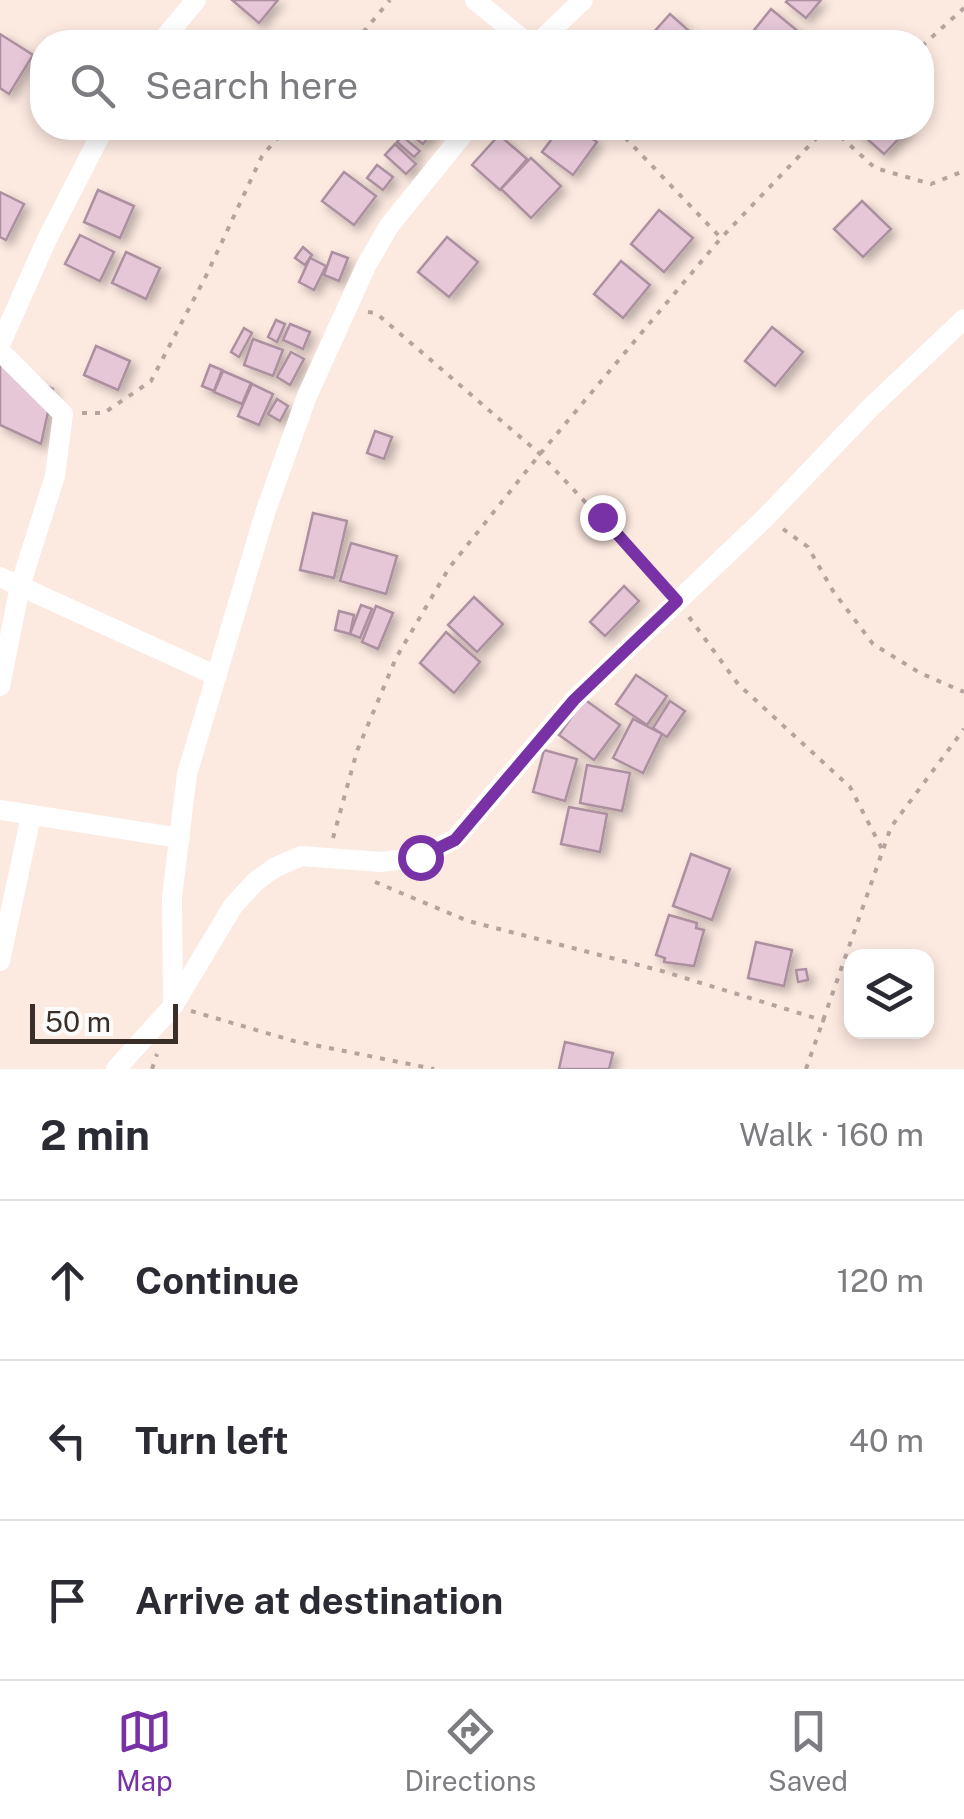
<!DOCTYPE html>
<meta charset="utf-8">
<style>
:root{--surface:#fff;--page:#f7f7f7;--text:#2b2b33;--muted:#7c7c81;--line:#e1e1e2;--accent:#7832a5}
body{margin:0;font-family:"Public Sans",sans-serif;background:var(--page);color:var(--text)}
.controls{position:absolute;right:30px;bottom:30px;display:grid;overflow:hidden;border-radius:20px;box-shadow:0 5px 15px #0003}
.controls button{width:90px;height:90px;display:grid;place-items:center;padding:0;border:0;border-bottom:2px solid var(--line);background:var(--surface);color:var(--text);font:50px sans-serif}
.scale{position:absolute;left:30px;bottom:25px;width:148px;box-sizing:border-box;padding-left:10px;border:5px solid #3a2e29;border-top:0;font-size:28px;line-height:35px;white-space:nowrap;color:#3a2e29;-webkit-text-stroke:8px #fbfbfb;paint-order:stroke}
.stop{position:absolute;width:30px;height:30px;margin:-22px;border:8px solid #7832a5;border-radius:50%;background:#fff}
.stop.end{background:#7832a5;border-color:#fff;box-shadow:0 2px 10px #0008}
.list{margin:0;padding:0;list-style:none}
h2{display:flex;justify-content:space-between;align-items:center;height:130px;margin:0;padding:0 40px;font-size:42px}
h2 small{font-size:32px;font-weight:400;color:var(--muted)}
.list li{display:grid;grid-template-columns:65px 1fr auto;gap:30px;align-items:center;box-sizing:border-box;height:160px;padding:0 40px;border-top:2px solid var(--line)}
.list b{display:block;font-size:38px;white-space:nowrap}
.list em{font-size:32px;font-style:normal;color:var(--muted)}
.icon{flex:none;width:55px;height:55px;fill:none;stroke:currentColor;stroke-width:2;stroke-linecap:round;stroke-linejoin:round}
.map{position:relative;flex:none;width:964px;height:1069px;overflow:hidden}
.search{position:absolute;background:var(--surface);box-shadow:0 5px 15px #0003;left:30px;right:30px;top:30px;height:110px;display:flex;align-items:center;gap:25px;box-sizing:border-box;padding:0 35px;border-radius:40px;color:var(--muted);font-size:38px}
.sheet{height:610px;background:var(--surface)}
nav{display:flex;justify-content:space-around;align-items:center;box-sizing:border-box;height:140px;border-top:2px solid var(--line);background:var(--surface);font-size:28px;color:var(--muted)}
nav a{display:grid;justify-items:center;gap:5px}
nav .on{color:var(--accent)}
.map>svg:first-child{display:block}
.building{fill:#e5c7d7;stroke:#ac909f;stroke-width:2.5;filter:url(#shadow)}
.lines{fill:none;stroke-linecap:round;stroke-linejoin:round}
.path{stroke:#b5a49d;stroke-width:4;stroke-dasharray:5 8;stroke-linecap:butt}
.minor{stroke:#fff;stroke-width:20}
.route{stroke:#7832a5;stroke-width:12}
</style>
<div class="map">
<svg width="964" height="1069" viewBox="0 0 964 1069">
<defs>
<filter id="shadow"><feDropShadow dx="5" dy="5" stdDeviation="5" flood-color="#0004"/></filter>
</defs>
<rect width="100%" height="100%" fill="#fce9e0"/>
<g class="building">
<path d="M232,0h46l-19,23z"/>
<path d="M788,0h33l-15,18 -20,-16z"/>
<path d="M771,9l29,24 -7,9h-41l-5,-3z"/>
<path d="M670,14l28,25 -3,3h-50z"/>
<path d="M0,34l33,21 -24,39 -9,-6z"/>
<path d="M412,128h19l3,2 -11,14 -15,-11z"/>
<path d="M560,128h17l20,14 -24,33 -31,-23z"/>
<path d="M855,128h54l-25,26z"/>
<path d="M499,135l28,24 -27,31 -28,-25z"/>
<path d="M402,136l18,15 -6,6 -17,-15z"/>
<path d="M395,144l21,20 -10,10 -21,-19z"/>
<path d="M531,158l30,28 -30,32 -30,-29z"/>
<path d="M377,165l16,12 -10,13 -16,-12z"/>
<path d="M344,172l32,24 -22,29 -32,-24z"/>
<path d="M98,190l36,16 -14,32 -36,-16z"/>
<path d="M0,192l24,12 -18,36 -6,-3z"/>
<path d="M862,201l29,28 -28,28 -29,-28z"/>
<path d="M659,210l34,28 -29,34 -33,-28z"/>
<path d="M80,235l34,17 -14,29 -35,-17z"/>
<path d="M447,237l31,25 -29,35 -31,-25z"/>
<path d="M303,247l9,8 -7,10 -10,-7z"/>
<path d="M126,252l34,16 -14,31 -34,-16z"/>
<path d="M332,252l16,6 -9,23 -15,-6z"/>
<path d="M310,258l16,8 -12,24 -15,-8z"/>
<path d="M621,261l29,24 -27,33 -29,-24z"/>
<path d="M276,320l9,4 -8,18 -9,-5z"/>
<path d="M290,324l20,8 -7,17 -20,-9z"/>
<path d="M772,327l31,25 -28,34 -30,-25z"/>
<path d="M244,328l8,5 -13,24 -8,-5z"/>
<path d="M253,339l30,11 -10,26 -29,-11z"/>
<path d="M96,346l34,15 -12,29 -34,-15z"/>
<path d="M291,352l13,7 -14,26 -13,-8z"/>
<path d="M0,363l53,26 -12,55 -41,-19z"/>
<path d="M210,365l12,5 -8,21 -12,-5z"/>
<path d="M223,371l28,12 -9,21 -28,-12z"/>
<path d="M252,384l21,10 -14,31 -21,-9z"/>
<path d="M277,399l11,7 -8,15 -12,-7z"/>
<path d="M375,431l17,6 -8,22 -17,-6z"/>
<path d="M313,513l34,8 -13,57 -34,-8z"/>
<path d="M351,543l46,13 -11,38 -46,-13z"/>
<path d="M624,586l15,15 -34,35 -15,-14z"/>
<path d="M474,597l29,27 -26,28 -29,-27z"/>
<path d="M361,605l11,4 -12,29 -10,-4z"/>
<path d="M376,606l17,7 -15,36 -16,-7z"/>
<path d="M339,611l15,4 -4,19 -15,-4z"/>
<path d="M446,632l34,30 -26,31 -34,-30z"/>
<path d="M636,675l31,21 -20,29 -31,-21z"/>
<path d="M584,699l36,26 -26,35 -35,-25z"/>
<path d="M670,701l15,10 -18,26 -14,-9z"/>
<path d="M633,719l29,15 -19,39 -30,-15z"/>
<path d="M544,750l33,9 -12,42 -32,-9z"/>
<path d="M587,765l43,8 -8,38 -42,-8z"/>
<path d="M569,807l38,7 -7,38 -39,-8z"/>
<path d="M691,854l39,15 -18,51 -39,-14z"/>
<path d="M669,915l28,8 -1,5 8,2 -10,36 -30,-4 1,-4 -9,-3z"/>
<path d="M756,942l36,8 -8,36 -36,-8z"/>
<path d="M806,969l2,11 -10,2 -2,-12z"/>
<path d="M565,1042l48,11 -4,16h-50z"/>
</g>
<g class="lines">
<g class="path">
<path d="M355,42l35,-42"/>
<path d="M922,46l42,-38"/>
<path d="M616,128l105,110"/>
<path d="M831,128l44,40 56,16 33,-13"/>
<path d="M368,312l8,1 164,141 124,132"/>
<path d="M82,413h22l47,-32 55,-105 56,-120 24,-28"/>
<path d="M783,529l25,18 25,44 40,53 47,29 44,19"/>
<path d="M689,617l49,67 112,103 32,62"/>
<path d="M333,838l24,-87 39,-93 53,-90 91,-114 181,-216 105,-110"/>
<path d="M375,882l93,39 194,50 163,50"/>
<path d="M191,1011l103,30 140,28"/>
<path d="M152,1069l5,-15"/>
<path d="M806,1069l85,-242 73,-98"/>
</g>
<g class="minor">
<path d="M475,0l51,42"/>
<path d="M161,42l35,-42"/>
<path d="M539,42l44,-42"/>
<path d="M0,345l47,-106 57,-111"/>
<path d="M0,351l63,63 -8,62 -35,110 -20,100"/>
<path d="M0,577l217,99"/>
<path d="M0,810l180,28"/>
<path d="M0,961l31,-145"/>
<path d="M173,1004l-1,-107 15,-123 79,-264 41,-114 59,-130 23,-40 79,-98"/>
<path d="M116,1069l57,-63 60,-100 22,-24 19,-14 27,-12 80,6 39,-5 35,-18 119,-139 192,-183 103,-108 95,-90"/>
</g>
</g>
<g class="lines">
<path class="route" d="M420,857l35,-17 119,-140 103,-99 -75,-84"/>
</g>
</svg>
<div class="controls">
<button><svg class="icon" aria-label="layers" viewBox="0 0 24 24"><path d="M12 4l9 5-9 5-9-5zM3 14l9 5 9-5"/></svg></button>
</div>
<div class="scale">50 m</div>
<div class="stop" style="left:420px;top:857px"></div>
<div class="stop end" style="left:602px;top:517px"></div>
<div class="search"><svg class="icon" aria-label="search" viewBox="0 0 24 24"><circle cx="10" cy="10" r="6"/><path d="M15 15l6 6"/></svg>Search here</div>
</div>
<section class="sheet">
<h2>2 min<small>Walk · 160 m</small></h2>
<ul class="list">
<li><svg class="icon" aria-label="ahead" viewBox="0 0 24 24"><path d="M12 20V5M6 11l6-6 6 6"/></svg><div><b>Continue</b></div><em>120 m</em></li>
<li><svg class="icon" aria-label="left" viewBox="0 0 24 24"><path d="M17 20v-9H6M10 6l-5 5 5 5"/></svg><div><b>Turn left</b></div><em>40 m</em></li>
<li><svg class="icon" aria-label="arrive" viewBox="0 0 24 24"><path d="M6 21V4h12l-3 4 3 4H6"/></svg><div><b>Arrive at destination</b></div></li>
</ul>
</section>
<nav>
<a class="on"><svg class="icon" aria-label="map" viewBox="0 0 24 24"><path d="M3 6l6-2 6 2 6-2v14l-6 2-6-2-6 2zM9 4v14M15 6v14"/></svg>Map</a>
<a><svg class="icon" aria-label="directions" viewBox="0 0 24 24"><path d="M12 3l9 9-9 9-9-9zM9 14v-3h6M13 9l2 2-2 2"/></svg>Directions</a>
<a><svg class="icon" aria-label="saved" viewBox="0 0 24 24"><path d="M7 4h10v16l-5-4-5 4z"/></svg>Saved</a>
</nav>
